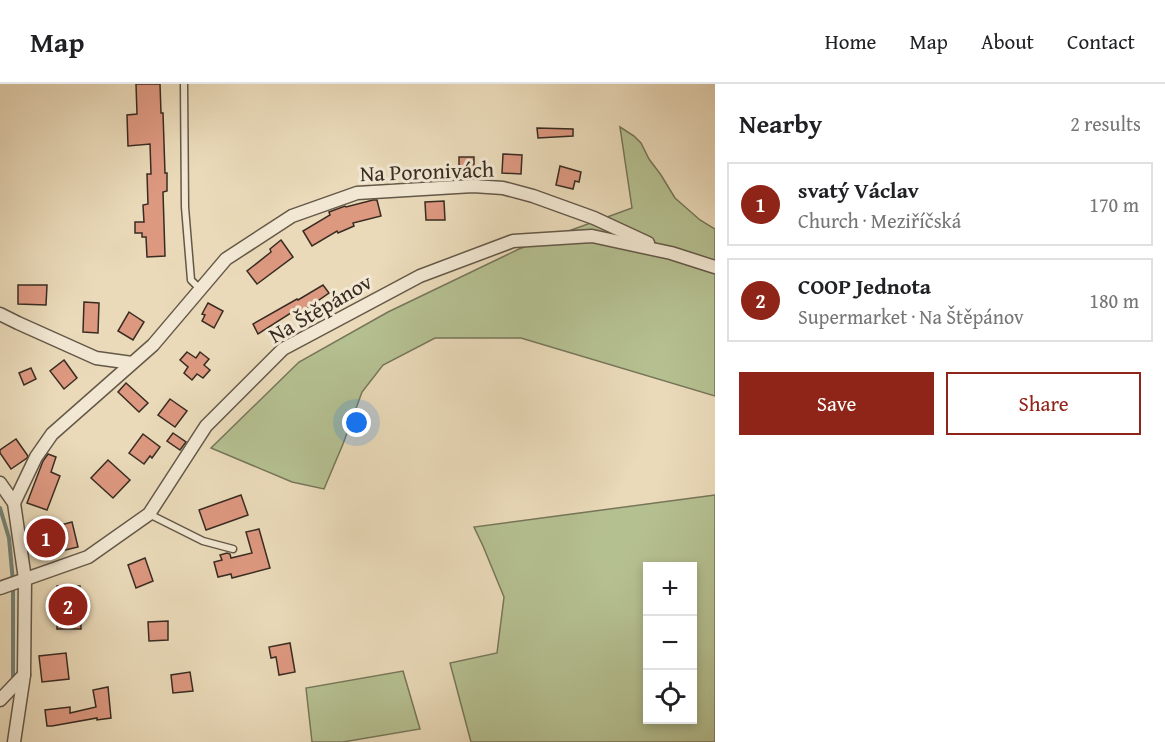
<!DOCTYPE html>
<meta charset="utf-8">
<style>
:root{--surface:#fff;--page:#f6f6f6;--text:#202124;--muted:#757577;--line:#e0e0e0;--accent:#8f2418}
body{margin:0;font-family:"Gentium Book Plus",serif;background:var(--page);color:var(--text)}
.controls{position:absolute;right:18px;bottom:18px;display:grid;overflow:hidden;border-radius:0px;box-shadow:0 3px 9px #0003}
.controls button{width:54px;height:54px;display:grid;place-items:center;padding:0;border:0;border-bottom:2px solid var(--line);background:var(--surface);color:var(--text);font:30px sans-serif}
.you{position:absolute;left:357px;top:339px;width:21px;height:21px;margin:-15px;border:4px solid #fff;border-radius:50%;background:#1a73e8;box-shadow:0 0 0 9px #1a73e833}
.badge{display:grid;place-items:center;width:39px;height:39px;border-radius:50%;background:var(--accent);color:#fff;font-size:20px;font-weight:700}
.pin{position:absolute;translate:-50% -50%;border:3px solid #fff;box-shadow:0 2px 6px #0006}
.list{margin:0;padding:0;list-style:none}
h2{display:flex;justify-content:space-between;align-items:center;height:78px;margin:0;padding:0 24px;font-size:26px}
h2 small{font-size:20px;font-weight:400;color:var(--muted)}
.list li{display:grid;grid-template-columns:39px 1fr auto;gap:18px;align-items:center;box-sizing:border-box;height:84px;margin:0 12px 12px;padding:0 12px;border:2px solid var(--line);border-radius:0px}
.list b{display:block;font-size:22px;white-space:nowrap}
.list p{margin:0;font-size:20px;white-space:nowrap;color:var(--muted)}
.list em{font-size:20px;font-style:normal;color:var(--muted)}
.actions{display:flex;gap:12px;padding:18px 24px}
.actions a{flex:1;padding:14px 0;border:2px solid var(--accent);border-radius:0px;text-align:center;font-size:21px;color:var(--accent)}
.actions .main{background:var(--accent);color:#fff}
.icon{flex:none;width:33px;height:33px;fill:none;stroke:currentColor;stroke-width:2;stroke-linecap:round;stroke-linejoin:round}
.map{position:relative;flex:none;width:715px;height:658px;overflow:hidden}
header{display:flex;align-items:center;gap:36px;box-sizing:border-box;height:84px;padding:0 30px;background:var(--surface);border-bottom:2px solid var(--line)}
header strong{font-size:28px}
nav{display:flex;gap:33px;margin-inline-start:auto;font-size:21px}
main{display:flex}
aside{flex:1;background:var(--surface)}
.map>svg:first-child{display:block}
.green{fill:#b5c091;stroke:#76765a;stroke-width:1.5;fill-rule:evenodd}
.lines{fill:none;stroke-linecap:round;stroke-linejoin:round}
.stream{stroke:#728277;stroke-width:4}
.building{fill:#dd9880;stroke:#382c22;stroke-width:1.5}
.service-casing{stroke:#645848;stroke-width:9}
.minor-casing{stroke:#645848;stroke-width:15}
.service{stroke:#f1e7d2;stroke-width:6}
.minor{stroke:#f1e7d2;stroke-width:12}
.labels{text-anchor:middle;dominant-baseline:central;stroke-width:6;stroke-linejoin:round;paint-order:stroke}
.street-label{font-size:22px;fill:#382c22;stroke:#f1e7d2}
</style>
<header>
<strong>Map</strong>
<nav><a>Home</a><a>Map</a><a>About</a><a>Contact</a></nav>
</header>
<main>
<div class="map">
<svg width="715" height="658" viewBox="0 0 715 658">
<rect width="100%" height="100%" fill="#eadab9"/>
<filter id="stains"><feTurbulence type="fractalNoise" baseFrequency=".00333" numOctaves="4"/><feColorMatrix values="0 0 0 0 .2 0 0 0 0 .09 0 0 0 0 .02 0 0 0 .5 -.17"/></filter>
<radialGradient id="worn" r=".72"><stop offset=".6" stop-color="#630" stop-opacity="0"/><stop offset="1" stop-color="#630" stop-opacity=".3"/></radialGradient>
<g class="green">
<path d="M620,43l14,9 7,7 8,16 12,16 14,23 25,22 15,9v167l-194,-58h-86l-52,27 -21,27 -19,52 -19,45 -32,-7 -81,-34 88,-86 89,-50 131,-63 113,-41z"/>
<path d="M715,411v247h-244l-21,-79 47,-10 7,-56 -21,-51 -9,-19zM648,482h44v154h-44z"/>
<path d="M403,587l17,58 -77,13h-31l-6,-54z"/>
</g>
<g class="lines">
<path class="stream" d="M0,424l9,30 4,44v96"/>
</g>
<g class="building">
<path d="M136,0h24l1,29h2l2,60h2v18l-4,1 2,64 -18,1 -1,-20h-4v-4h-7v-11h9l-1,-17 5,-1 -1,-30h4l-1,-30 -22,2 -1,-31 10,-1z"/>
<path d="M537,44l36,1v7l-35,2z"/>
<path d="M503,70l19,1 -1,19 -19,-1z"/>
<rect x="459" y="73" width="15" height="14"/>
<path d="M560,82l21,6 -2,10 -4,-1 -2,8 -17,-4z"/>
<path d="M373,116h4l4,16 -28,7 1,3 -16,7 -1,-2 -25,15 -9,-15 27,-16 -1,-3 16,-6 1,1z"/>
<path d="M444,117l1,19h-19l-1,-18z"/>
<path d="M281,156l12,17 -36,27 -10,-13 24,-19 -1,-3z"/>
<path d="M18,201h29l-1,20 -28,-1z"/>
<path d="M323,201l6,8 -29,20 -3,-4 -39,25 -5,-10 44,-25 1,1z"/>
<path d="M84,218l15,1 -1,30 -15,-1z"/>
<path d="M208,219l15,8 -9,17 -12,-7 3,-6 -3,-1z"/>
<path d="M129,228l15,10 -11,18 -15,-9z"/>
<path d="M187,268l9,6 4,-6 9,7 -5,6 6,5 -7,8 -6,-4 -5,6 -8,-7 4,-6 -8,-7z"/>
<path d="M64,276l13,18 -13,11 -14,-18z"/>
<path d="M31,284l5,11 -12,6 -5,-12z"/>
<path d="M126,299l22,20 -9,9 -21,-20z"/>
<path d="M170,315l17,12 -12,16 -17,-12z"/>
<path d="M173,349l13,9 -6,8 -13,-9z"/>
<path d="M143,350l17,13 -8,11 -2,-2 -6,8 -15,-11z"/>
<path d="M16,355l12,17 -1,2 -16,11 -11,-16v-3z"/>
<path d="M48,370l8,3 -5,15 9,4 -13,34 -20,-7 16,-42z"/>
<path d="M108,376l22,20 -17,18 -22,-20z"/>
<path d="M241,411l7,20 -42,15 -7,-20z"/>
<path d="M72,438l6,25 -13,3 -3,-11 -19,6 -4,-14z"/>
<path d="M259,445l11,39 -38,10 -1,-4 -13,3 -4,-15 8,-2 -2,-5 7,-2 3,1 1,4 21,-5 -6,-21z"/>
<path d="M145,474l8,23 -17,7 -8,-23z"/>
<path d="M57,502h23l1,43h-24z"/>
<path d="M168,537v19l-19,1 -1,-19z"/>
<path d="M290,559l5,29 -16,3 -3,-18 -5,1 -2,-11z"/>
<path d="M66,569l3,26 -27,3 -3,-26z"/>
<path d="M190,588l3,19 -20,2 -2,-18z"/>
<path d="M108,603l3,31 -14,2v-2l-45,8h-5l-2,-16 25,-3v6l26,-6 -3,-17z"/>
</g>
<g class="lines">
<g class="service-casing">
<g id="service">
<path d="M184,0l1,123 6,73 9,9"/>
<path d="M149,430l54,27 30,8"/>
</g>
</g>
<g class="minor-casing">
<g id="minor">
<path d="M0,230l18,9 78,35 36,5"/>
<path d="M0,399l14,20 11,76 -1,96 -10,67"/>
<path d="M14,419l22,-46 16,-23 101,-89 73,-86 66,-43 65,-23 116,-7 30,2 30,8 61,22 54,25"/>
<path d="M0,504l88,-31 61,-43 57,-88 77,-77 137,-73 93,-35 79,-5 79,17 44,14"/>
<path d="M0,616l24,-25"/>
</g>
</g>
<use href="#service" class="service"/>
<use href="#minor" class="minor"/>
</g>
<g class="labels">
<g class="street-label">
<text transform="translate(427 87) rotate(-2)">Na Poronivách</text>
<text transform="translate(320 224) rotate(-30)">Na Štěpánov</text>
</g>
</g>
<rect width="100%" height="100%" filter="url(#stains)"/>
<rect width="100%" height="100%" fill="url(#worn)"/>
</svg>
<div class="controls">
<button>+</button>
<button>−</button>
<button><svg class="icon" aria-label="locate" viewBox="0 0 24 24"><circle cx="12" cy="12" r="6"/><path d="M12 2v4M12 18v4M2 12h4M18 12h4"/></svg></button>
</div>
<div class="you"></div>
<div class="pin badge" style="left:46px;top:454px">1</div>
<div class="pin badge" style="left:68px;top:522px">2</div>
</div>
<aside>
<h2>Nearby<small>2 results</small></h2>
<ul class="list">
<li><span class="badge">1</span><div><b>svatý Václav</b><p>Church · Meziříčská</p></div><em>170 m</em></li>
<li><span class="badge">2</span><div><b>COOP Jednota</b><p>Supermarket · Na Štěpánov</p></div><em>180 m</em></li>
</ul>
<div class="actions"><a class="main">Save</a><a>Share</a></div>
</aside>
</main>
